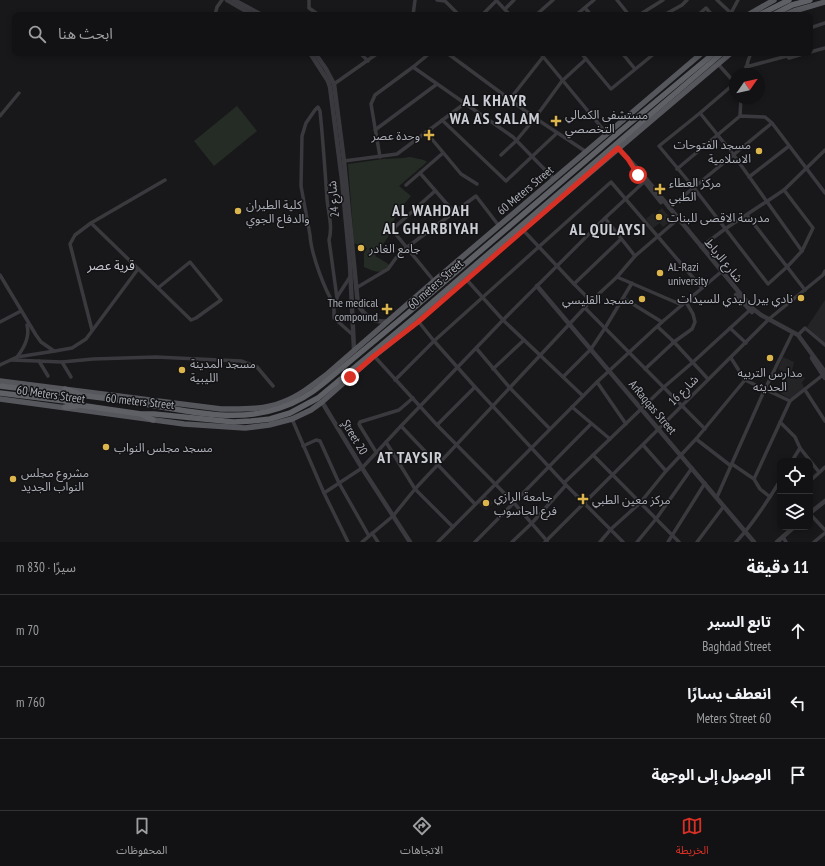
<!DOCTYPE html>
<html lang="ar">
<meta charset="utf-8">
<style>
:root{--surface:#121214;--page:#1f2022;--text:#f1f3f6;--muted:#9c9ea0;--line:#313234;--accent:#d93025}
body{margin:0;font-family:"PT Sans Narrow","Noto Sans Arabic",sans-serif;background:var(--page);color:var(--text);direction:rtl}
.controls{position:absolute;right:12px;bottom:12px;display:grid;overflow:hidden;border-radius:8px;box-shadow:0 2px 6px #0003}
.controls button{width:36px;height:36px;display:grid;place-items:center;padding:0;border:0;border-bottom:1px solid var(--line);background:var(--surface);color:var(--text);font:20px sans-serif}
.compass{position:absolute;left:729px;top:68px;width:36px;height:36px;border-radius:50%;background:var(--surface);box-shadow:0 2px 6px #0003;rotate:56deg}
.stop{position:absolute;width:12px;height:12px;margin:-9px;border:3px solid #d93025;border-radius:50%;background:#fff}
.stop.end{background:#d93025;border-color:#fff;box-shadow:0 1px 4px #0008}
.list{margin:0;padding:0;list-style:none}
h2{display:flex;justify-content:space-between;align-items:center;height:52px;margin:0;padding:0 16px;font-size:17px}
h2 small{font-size:13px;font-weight:400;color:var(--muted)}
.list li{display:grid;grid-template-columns:26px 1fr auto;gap:12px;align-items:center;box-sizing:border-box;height:72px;padding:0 16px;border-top:1px solid var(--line)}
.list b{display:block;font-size:15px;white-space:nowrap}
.list p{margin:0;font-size:13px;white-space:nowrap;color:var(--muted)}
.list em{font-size:13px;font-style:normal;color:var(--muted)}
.icon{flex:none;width:22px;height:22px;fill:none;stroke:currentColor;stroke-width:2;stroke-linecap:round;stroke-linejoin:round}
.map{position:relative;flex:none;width:825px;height:542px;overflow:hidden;direction:ltr}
.search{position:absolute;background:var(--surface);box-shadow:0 2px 6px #0003;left:12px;right:12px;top:12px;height:44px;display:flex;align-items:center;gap:10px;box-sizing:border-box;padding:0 14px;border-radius:8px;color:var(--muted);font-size:15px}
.sheet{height:268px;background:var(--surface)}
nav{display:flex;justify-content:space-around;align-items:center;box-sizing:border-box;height:56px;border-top:1px solid var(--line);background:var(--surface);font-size:11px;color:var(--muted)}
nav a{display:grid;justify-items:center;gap:2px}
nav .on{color:var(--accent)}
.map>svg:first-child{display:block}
.built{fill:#242427}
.green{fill:#252c26}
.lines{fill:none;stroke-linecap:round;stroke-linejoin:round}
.minor{stroke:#3a3a3e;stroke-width:3.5}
.tertiary{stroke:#3a3a3e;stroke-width:4.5}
.primary{stroke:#56575d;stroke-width:5.5}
.trunk{stroke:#5e6066;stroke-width:5.5}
.route{stroke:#d93025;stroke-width:5}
.poi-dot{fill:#ddb54d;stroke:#131315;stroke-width:1.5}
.labels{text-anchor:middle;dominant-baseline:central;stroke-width:3;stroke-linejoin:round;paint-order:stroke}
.poi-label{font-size:12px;fill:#acafb8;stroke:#131315;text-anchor:start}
.street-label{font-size:12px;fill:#acafb8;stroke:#131315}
.neighbourhood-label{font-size:13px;fill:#ccced5;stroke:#131315}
.district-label{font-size:16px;font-weight:bold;letter-spacing:1px;fill:#ccced5;stroke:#131315}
</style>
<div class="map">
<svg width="825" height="542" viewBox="0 0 825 542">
<rect width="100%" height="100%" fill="#18181a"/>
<g class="built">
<path d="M662,208l10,12 -9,7 -3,-4 -7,5 -7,-9 7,-6 1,2z"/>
<path d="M825,300v44l-18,-17z"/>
<path d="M783,357l11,5 -2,8 13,8 -3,5 3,7 -13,10 -12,-7 8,-18 -10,-6z"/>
<path d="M485,495l8,8 -7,7 -8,-7z"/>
</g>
<g class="green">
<path d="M237,106l20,25 -43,35 -20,-25z"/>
<path d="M410,157l14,3 3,2 -28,24 12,10 -12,14 -7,14 -2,10 -15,22 12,7 2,2c-7,11 -15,6 -25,2v-14l3,-5 -13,-5 -6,-79 35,-5 21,-1z"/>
</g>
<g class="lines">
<g class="minor">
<path d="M309,0v8l10,7"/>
<path d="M437,0l8,1 14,14"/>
<path d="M496,0l14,15"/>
<path d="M617,0l12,15"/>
<path d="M717,0l16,15"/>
<path d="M585,8l6,7"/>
<path d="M505,9l9,-9"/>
<path d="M731,13l7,-13"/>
<path d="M215,15l2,-8 5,-7"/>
<path d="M413,15l2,-15"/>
<path d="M482,15l14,-14"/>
<path d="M536,15l17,-15"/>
<path d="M576,15l18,-15"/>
<path d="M639,15l24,-15"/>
<path d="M664,15l18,-10 5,-5"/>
<path d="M698,15l8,-7 6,7"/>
<path d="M810,28l15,-5"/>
<path d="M810,52l15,-4"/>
<path d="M360,53l8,8"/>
<path d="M447,53l88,65 50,33"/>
<path d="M540,53l67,81"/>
<path d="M581,53l30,36 44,-36"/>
<path d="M622,53l13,16"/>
<path d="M718,64l17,19"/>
<path d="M413,67l100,70 41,42"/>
<path d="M746,67l41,-11 2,2 17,-5"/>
<path d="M745,74l3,-13 3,-8"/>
<path d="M735,83l-35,30 -41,33 35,42 74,96 19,-17 15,-16 11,-23 -29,-38"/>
<path d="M334,84l44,-31"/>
<path d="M510,99l33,-42"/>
<path d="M700,113l33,41 69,97"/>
<path d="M0,116l19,-23"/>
<path d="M740,116l1,-18"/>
<path d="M442,120l64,61 51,-48"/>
<path d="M375,130l62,-46"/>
<path d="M426,132l35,42 16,10"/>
<path d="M501,155l15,-14 19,-23 27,-37 24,-22"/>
<path d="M380,157l-9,-53 4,-9 38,-28 17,-14"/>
<path d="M344,161l53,-7 67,-50"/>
<path d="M677,169l63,-53 25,1 7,6 53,70"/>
<path d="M420,173l33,38"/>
<path d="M749,177l40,-31"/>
<path d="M406,185l37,-32"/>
<path d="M669,208l103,-85"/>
<path d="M747,215l58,75"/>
<path d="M605,218l30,38"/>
<path d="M91,223c33,32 66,64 100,97l5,-2 25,-18 -31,-38 -32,26"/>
<path d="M523,230l51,54 17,17"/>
<path d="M701,247l24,-18 59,-39 41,-40"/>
<path d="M0,275l36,60 5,7 13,9"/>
<path d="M617,277l65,28"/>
<path d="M466,279l37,41 80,76"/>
<path d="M434,281l-40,-49 1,-5 40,-36"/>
<path d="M574,284l47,-45"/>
<path d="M356,288l32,-19 8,-11 10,-10 70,-52 23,30"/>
<path d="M337,297l13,-20"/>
<path d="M623,298l39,24"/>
<path d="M334,304c-10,-15 -23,-51 -24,-69l-9,-49 1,-50 4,-13 9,-13 3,-3 2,4c3,29 5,59 7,88 1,13 6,27 2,41l8,58 -3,6v14l19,17"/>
<path d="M585,308l120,121"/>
<path d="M418,321l16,20 41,46 89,96 59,59"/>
<path d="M0,322l21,-11"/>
<path d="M658,327l16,15 34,37"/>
<path d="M730,328l16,15"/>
<path d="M92,330l-22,-86 5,-9 16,-12 74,-43"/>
<path d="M798,335l7,-7 20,17"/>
<path d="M476,348l34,40 40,41"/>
<path d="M374,356l63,69 77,78 33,38"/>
<path d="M17,357c7,-9 13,-21 10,-32"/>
<path d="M731,358l14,22 45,21"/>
<path d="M11,360l51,2 31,-3 63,-2 85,4 16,6 16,19"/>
<path d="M39,361l9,15"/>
<path d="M62,362l9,15"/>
<path d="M0,365l17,-8 38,-6 17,-3 14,-9 52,-70"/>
<path d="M493,369l31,-29"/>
<path d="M645,369l29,-27 18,-13 3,-7 -2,-8 -7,-12"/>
<path d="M563,377l28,-28 14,-21 27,-45"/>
<path d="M395,380l39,-39 177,-159 91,106"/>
<path d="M597,382l29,42"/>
<path d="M805,390l20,31"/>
<path d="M572,407l38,32"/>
<path d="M292,419l32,74 24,49"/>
<path d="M780,422l15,15 5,11 19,24"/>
<path d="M437,425l38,-38"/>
<path d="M401,426l74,78"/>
<path d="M696,439l35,27"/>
<path d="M386,442l29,47 38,38"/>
<path d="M643,445l23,26"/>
<path d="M303,446l13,-6 4,1 19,42 30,53"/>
<path d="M376,452l-16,-26 -1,-2 1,-2 39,-12 14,-12"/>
<path d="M593,455l86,87"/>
<path d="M792,461l8,-13"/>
<path d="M732,464l22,15 6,10 10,8"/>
<path d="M754,479l36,-78 34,-27"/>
<path d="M810,481l15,-14"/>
<path d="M564,483l100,-96 28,-24 59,-54"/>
<path d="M324,493l38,-25 39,-42 102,-106 102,-102 41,-38"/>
<path d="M717,497l48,-108 28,-57"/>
<path d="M810,514l15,16"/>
<path d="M372,533l6,9"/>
<path d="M783,537l3,5"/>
<path d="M362,542l31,-26 22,-27 176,-188 26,-24 18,-21 43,-37"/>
<path d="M438,542l159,-160 65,-60 59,-50"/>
<path d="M475,542c39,-39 77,-79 116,-118"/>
<path d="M512,542l20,-19 34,-38"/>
<path d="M545,542l224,-223 54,-44 2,-4"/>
<path d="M600,542l11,-13 29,-26 26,-32 30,-32 49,-59"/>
<path d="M637,542l19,-23 36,-51"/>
<path d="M668,542l37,-59"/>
<path d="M697,542l27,-36"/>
<path d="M736,542c17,-18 31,-40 44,-61"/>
<path d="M814,542l11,-9"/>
</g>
<g class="tertiary">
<path d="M227,0l26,15"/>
<path d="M234,0l28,15"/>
<path d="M310,53l18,28 2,6 12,93 8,85 4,85"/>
<path d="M315,53l11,16 8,15 10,77 14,144c7,11 16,19 30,16"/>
<path d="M618,148l19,20 115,140 9,7 37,20 27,37"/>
<path d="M631,164l30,38"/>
<path d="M537,286l217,256"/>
<path d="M736,295l16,17"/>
<path d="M812,358l13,20"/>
<path d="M322,402l40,66 48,74"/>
<path d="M810,513l15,-12"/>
<path d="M777,542l17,-15"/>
</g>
<g class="primary">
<path d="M748,15l26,-15"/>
<path d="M785,15l9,-4 31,-9"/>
<path d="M0,381l221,28c20,0 43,1 62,-7 16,-6 30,-17 43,-27l108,-94 268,-228"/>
<path d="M0,399l184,25 61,4 24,-3 23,-6 19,-9 11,-8 52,-46 44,-35 75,-66 238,-202"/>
</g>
<g class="trunk">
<path d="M759,15l30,-15"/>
<path d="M773,15l19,-10 18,-5"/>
<path d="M0,386c42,5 84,9 126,15 49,7 106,24 154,7 16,-5 31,-14 44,-25l84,-70 203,-174 103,-86"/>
<path d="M65,389l12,4"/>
<path d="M0,393l65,8 14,4 62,9h13l80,8 17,-1 19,-2 20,-6 28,-15 97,-81 307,-264"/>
<path d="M65,407l11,-1"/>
<path d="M143,415l10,5"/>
</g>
</g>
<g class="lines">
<path class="route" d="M350,377l24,-21 44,-34 200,-174 10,11 10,16"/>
</g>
<g class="poi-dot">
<path d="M554 115h4v4h4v4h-4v4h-4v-4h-4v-4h4z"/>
<path d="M427 129h4v4h4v4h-4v4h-4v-4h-4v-4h4z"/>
<circle cx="759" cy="151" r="4"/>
<path d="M658 183h4v4h4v4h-4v4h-4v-4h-4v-4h4z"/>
<circle cx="238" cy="211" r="4"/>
<circle cx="659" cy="217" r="4"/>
<circle cx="361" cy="248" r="4"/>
<circle cx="660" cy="273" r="4"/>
<circle cx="801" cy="298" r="4"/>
<circle cx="642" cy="299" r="4"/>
<path d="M385 303h4v4h4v4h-4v4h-4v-4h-4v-4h4z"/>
<circle cx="770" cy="358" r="4"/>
<circle cx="182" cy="370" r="4"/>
<circle cx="106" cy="447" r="4"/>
<circle cx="13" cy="479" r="4"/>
<path d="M581 493h4v4h4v4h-4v4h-4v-4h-4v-4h4z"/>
<circle cx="486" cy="503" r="4"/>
</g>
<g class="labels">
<g class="poi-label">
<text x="565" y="114">مستشفى الكمالي<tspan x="565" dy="14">التخصصي</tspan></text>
<text x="420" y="135" text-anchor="end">وحدة عصر</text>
<text x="751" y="144" text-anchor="end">مسجد الفتوحات<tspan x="751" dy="14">الاسلامية</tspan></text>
<text x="669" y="182">مركز العطاء<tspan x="669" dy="14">الطبي</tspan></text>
<text x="246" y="204">كلية الطيران<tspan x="246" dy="14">والدفاع الجوي</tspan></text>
<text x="667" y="217">مدرسة الاقصى للبنات</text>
<text x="369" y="248">جامع الغادر</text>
<text x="668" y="266">AL-Razi<tspan x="668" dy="14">university</tspan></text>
<text x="793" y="298" text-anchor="end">نادي بيرل ليدي للسيدات</text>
<text x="634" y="299" text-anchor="end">مسجد القليسي</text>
<text x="378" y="302" text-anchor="end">The medical<tspan x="378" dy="14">compound</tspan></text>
<text x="190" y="363">مسجد المدينة<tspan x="190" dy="14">الليبية</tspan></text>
<text x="770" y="372" text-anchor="middle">مدارس التربيه<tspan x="770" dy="14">الحديثه</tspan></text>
<text x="114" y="447">مسجد مجلس النواب</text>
<text x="21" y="472">مشروع مجلس<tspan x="21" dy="14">النواب الجديد</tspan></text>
<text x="494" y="496">جامعة الرازي<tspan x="494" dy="14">فرع الحاسوب</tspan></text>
<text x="592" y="499">مركز معين الطبي</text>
</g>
<g class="street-label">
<text transform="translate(525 190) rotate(-40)">60 Meters Street</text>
<text transform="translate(333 199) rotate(-95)">شارع 24</text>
<text transform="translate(724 260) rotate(51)">شارع الرباط</text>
<text transform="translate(435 284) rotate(-41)">60 meters Street</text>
<text transform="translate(683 390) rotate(-45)">شارع 16</text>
<text transform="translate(51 394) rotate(8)">60 Meters Street</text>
<text transform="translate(140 401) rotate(6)">60 meters Street</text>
<text transform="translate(653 407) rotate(50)">ArRaqqas Street</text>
<text transform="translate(355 437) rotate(59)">ٍStreet 20</text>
</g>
<g class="neighbourhood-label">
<text x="111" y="265">قرية عصر</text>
</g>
<g class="district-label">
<text x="495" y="100">AL KHAYR<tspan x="495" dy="18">WA AS SALAM</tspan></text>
<text x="431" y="210">AL WAHDAH<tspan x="431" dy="18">AL GHARBIYAH</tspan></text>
<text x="608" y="229">AL QULAYSI</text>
<text x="410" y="457">AT TAYSIR</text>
</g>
</g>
</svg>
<div class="controls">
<button><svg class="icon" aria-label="locate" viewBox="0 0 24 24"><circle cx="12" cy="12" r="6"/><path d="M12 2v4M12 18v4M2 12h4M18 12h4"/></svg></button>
<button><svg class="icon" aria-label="layers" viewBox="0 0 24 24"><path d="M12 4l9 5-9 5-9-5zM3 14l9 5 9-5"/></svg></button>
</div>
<svg class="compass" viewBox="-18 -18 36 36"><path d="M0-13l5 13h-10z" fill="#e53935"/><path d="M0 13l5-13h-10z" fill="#9c9ea0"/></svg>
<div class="stop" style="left:638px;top:175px"></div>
<div class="stop end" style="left:350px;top:377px"></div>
<div class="search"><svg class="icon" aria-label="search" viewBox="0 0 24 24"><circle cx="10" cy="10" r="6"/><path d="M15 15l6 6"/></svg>ابحث هنا</div>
</div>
<section class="sheet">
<h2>11 دقيقة<small>سيرًا · 830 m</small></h2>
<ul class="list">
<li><svg class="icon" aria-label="ahead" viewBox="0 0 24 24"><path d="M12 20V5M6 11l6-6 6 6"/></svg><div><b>تابع السير</b><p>Baghdad Street</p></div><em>70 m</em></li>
<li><svg class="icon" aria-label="left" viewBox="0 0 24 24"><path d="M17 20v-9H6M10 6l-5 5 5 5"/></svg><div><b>انعطف يسارًا</b><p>60 Meters Street</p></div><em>760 m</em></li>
<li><svg class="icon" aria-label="arrive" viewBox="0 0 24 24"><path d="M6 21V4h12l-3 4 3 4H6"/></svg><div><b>الوصول إلى الوجهة</b></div></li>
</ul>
</section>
<nav>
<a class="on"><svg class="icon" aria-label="map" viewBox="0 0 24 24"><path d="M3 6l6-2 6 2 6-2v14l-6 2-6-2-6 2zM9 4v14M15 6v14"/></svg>الخريطة</a>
<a><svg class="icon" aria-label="directions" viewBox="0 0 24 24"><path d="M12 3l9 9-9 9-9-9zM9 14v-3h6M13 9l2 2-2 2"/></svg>الاتجاهات</a>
<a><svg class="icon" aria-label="saved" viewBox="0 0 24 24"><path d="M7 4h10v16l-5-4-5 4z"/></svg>المحفوظات</a>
</nav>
